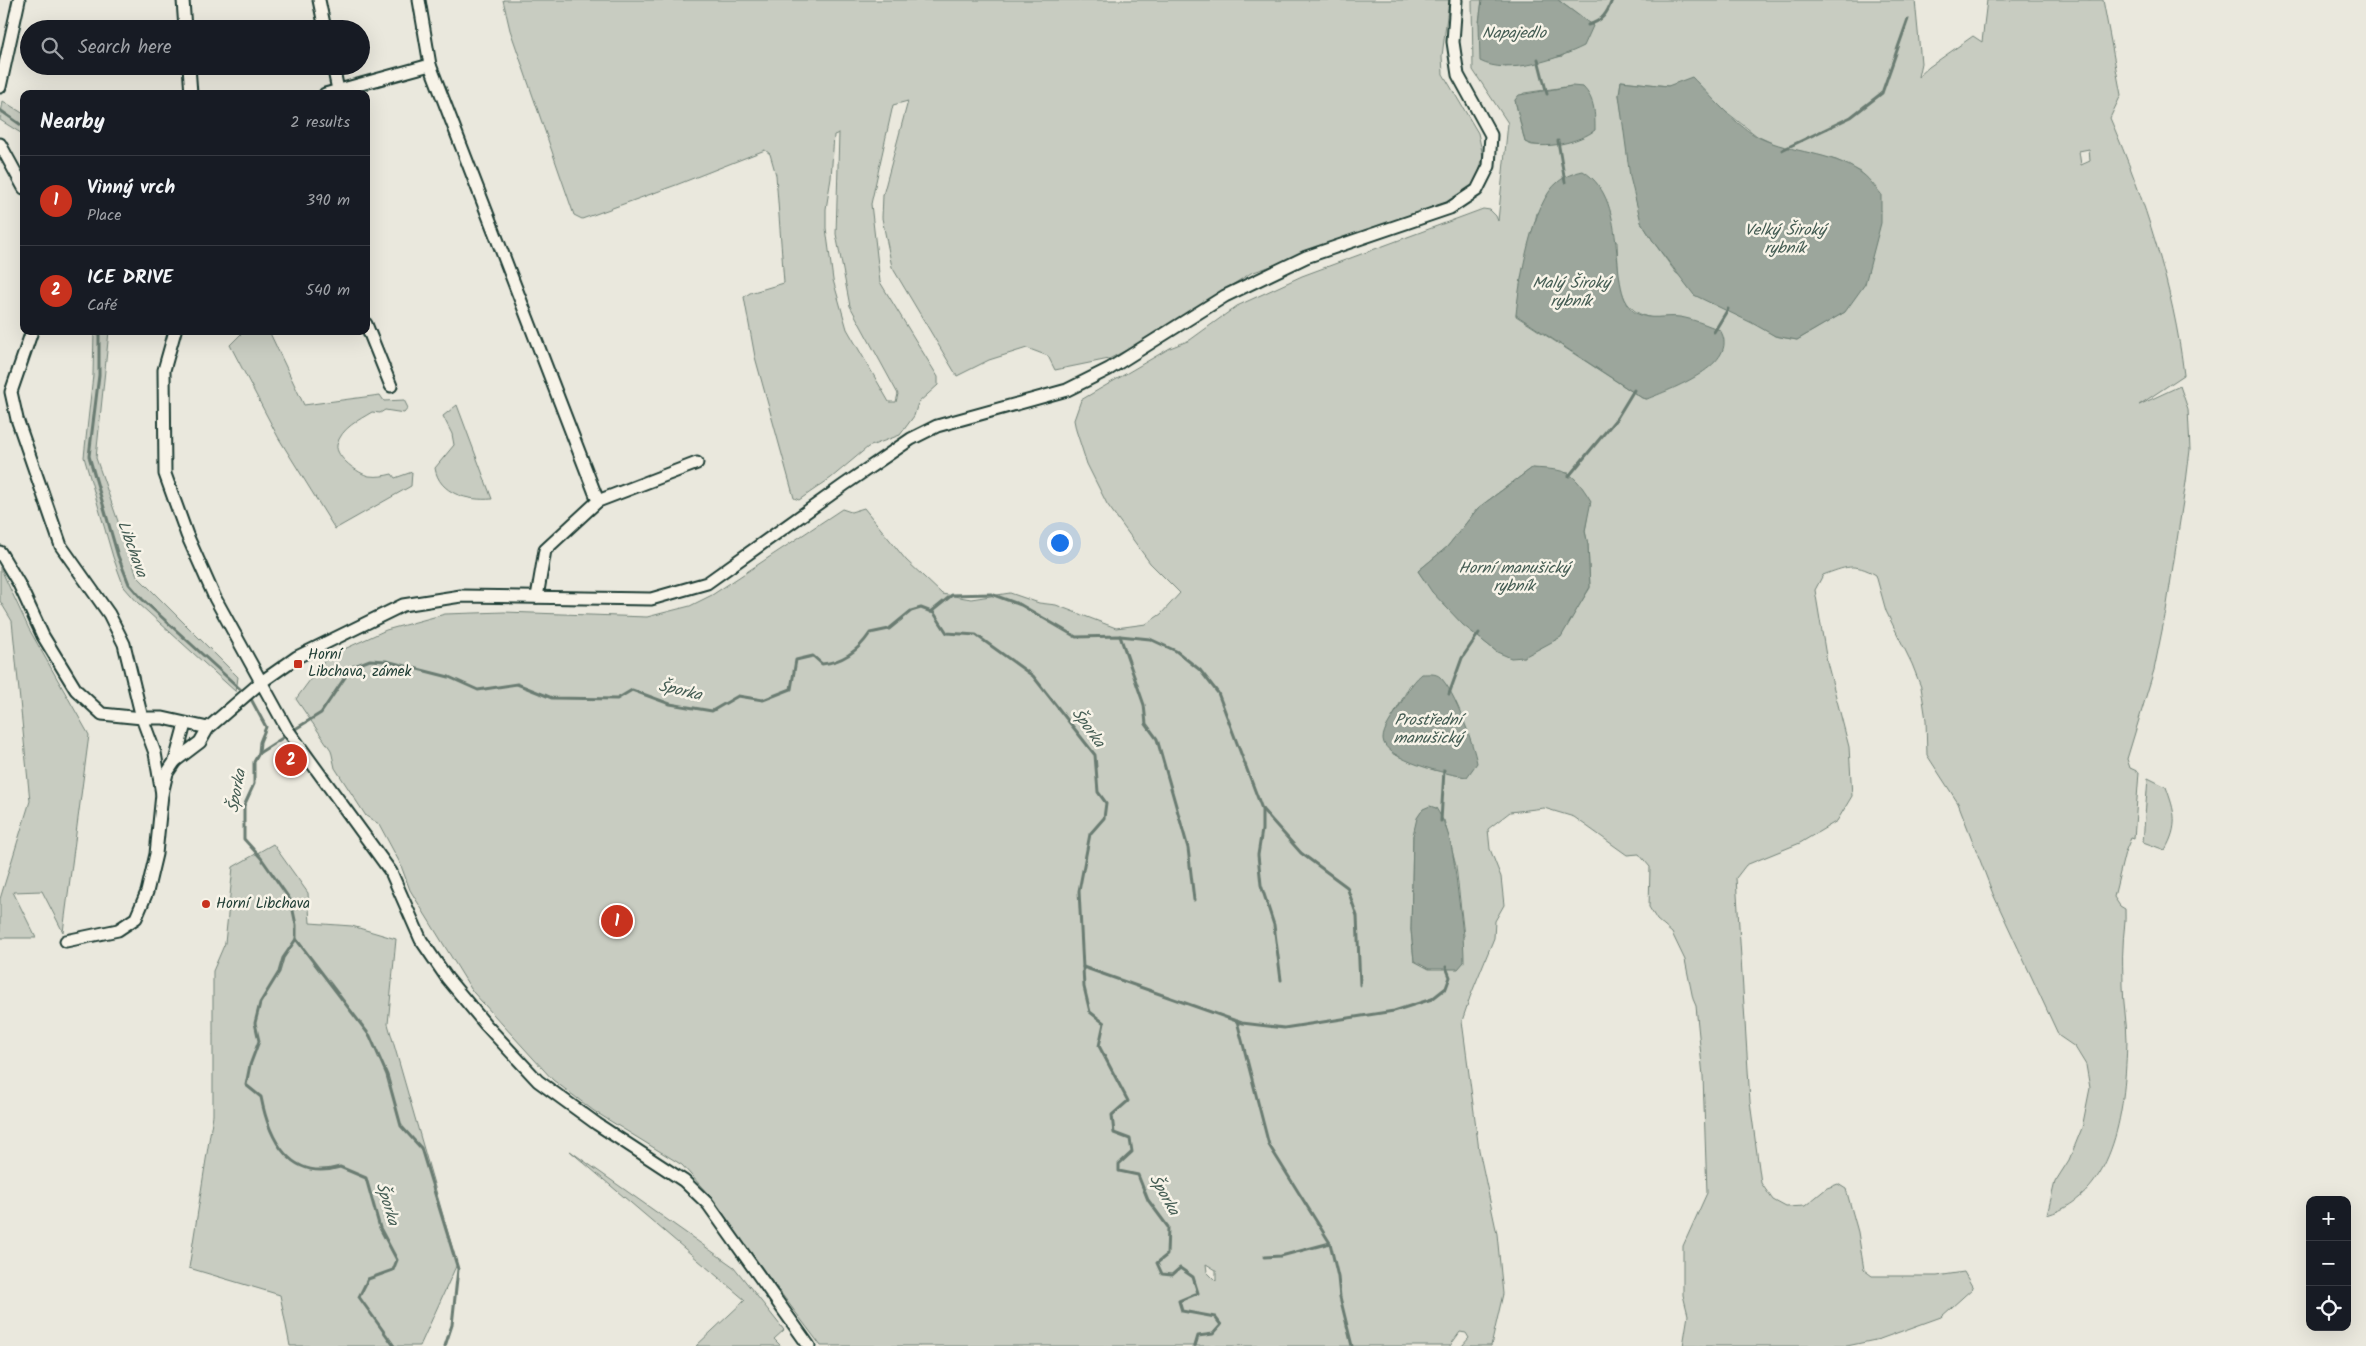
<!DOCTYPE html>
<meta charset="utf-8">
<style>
:root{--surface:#171b24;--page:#242831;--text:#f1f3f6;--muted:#9ea1a6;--line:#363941;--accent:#c8321e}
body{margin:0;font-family:Kalam,sans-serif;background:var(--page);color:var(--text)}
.controls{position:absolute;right:15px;bottom:15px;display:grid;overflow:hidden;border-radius:10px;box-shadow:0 5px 20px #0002}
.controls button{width:45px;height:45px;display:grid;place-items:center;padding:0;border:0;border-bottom:1px solid var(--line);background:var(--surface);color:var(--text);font:25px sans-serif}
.you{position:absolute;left:1059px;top:542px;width:18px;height:18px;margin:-12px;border:4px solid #fff;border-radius:50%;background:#1a73e8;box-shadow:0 0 0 8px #1a73e833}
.badge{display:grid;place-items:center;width:32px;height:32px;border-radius:50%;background:var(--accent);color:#fff;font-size:16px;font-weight:700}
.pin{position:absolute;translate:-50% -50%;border:2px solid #fff;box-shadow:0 1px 5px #0006}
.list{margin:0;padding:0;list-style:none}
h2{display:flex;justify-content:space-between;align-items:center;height:65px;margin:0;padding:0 20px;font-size:21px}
h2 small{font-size:16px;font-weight:400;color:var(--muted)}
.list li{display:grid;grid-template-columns:32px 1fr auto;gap:15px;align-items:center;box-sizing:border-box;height:90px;padding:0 20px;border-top:1px solid var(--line)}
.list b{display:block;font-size:19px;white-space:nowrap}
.list p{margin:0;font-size:16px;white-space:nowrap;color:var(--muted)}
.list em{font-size:16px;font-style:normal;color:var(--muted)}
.icon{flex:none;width:28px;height:28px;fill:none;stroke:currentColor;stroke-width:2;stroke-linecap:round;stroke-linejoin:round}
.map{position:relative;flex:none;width:2366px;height:1346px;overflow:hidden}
.search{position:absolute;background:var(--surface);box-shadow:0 5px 20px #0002;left:20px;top:20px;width:350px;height:55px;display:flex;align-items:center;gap:12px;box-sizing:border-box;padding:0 18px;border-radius:28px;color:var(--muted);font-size:19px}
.panel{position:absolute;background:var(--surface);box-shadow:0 5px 20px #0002;left:20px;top:90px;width:350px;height:245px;border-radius:10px}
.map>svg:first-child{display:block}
.green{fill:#c8ccc1;stroke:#74847a;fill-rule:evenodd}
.water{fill:#9ca69c;stroke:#6a7c72}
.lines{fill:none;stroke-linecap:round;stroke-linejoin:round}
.stream{stroke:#6a7c72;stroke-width:3}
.minor-casing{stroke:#1f3d34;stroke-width:15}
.minor{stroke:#f7f3e8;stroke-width:11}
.poi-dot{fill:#c8321e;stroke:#f7f3e8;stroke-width:2}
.labels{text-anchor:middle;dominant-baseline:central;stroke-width:5;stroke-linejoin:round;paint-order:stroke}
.poi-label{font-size:15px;fill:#1f3d34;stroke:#f7f3e8;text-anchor:start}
.water-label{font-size:16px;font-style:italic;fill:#445c53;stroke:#f7f3e8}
</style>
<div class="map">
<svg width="2366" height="1346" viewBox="0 0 2366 1346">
<rect width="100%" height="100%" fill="#eae8dd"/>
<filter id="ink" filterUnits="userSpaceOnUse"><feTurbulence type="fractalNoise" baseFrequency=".02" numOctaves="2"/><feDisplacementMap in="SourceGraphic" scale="10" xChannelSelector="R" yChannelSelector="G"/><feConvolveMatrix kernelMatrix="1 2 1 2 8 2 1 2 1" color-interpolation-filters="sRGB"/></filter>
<g filter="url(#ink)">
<g class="green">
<path d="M503,0h946l-7,56 1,18 35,59 5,23 -5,21 -8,12 -22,16 -197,68 -109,69 -33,17 -54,11 -7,-14 -21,-8 -38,12 -32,16 -65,-109 -10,-49 1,-23 25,-94 -15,4 -22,99 9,78 58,95v8l-20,18 -4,13 -14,19 -32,12 -37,31 -32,22 -5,-2 -39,-141 -11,-60 6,-4 34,-10 -8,-108 -6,-21 -5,-4 -89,35 -94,34 -8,-4 -64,-185zM839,133l-3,101 14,72 48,88 -2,8h-7l-42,-73 -14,-49 -7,-52v-19l5,-31 3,-43z"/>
<path d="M1472,0h10l-3,23 26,44 58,-11 17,-39 -22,-17h357l6,63 -3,14 11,-10 44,-31 9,6 5,-42h116l18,95 -11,23c34,79 64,171 74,257l-45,30 41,-19 8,23 2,41 -4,32 -20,129 -12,59 -27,89 3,9 9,4 -5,67 -3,-1 -6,14 -11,45 6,9 5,3c1,13 -2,25 -2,38 -1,12 0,25 0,38 0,18 4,38 4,56 -2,63 -9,153 -80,174l8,-33 14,-22 13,-32 8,-40 -4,-23 -11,-18 -16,-11 -66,-142 -35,-91 -31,-48 -1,-35 -5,-33 -9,-23 -26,-53 -10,-36c-22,-13 -31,-8 -53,0l-8,15 12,72 22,85 3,49 -15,25 -37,22 -54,22 -10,13 14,224 11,81 12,17 13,7 19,-1 22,-18 11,-4 8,5 12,43 6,38 8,6h65l27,-4 9,16 -32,29 -61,22 -33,7h-164l5,-31 -5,-20v-49l24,-53 -4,-117 -7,-70 -3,-7 -8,-39 -13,-27 -15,-13 -8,-13 1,-40 -11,-13 -12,1 -53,-38 -30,-9 -34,4 -22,17 2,20 11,28 3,28 -9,16 -1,17 -24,59 -8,24 17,129 18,84 6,60 -12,52h-29l7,-8 -3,-5 -6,-1 -10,14h-629l-84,-111 -20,-31 -35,-39 -88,-54 -41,-31 -80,-88 -63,-102 -10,-27 -21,-39 -13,-8 -31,-48 -4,-18 -35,-51 31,-42 59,-27 59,-16 59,-2 143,5 43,-11 22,-11 130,-86 9,3 13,-4 42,52 36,34 29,5 39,-6 29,10 17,2 60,23 30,-4 15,-10 19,-21 -30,-30 -43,-59 -20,-40 -11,-34 -2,-10 7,-20 89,-52 20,-8 47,-34 65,-30 181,-67 7,1 6,6 2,5 10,-98 -35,-53zM1621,81l47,5 61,28 28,22 26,12 53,12 25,12 -16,140 -48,28 -22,-4 -99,-63 -21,-29 -14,-22 -22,-127zM1572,86l-29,59h-11l-7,-3 -10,-42 9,-7zM2089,149l1,12 -9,4 -2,-14zM1537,213l80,29c2,32 -3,68 35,76l-5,81 -5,-1 -126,-82 9,-52zM1532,468l37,5 18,46 -2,12 3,14 2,43 -17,27 -76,37c-32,-25 -57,-48 -79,-81l29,-24 31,-39zM1411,683l24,87 -42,-16 -7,-25zM1444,820l12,46 8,70 -50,25 -3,-31 2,-95zM1206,1264l10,6v11l-9,-9z"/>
<path d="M3,101l21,13v21l-24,-15z"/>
<path d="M94,331h15l-13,127 41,118 101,101 -2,15 -98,-89 -14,-16 -11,-30 -29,-100 9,-82z"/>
<path d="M244,331h25l35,74 76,-10 4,6 20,-1 4,8 -4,5 -19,-3 -5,3 -8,-1c-13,8 -31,16 -35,33 -2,12 22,29 32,31 8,1 15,0 23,-2l3,4 17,-6 -1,14 -76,43 -57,-92 -48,-92z"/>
<path d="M457,405l35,94c-24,2 -53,-5 -57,-31l19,-23 -2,-11 -9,-18z"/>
<path d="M0,567l29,62 60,106 -26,197 -21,-41 -29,1 23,46h-36v-39l30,-98 -18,-180 -12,-20z"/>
<path d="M2148,778l18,9c9,25 13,38 -1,63l-22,-8z"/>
<path d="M273,844l35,49 2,30 42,3 44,13 -8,85 69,240 -37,82h-130l-10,-51 -91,-27 24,-153v-144l12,-28 8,-76z"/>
<path d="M570,1151l164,116 50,63 -10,9 7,7h-85l49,-46z"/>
</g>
<g class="water">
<path d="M1482,0h76l35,26 -9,20c-26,13 -76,30 -104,15l-1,-38z"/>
<path d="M1692,77c19,19 44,49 68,61 32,15 71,14 100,34 8,5 15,15 21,22v29l-16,61 -20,28 -48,28 -22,-4 -23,-13 -58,-28 -39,-51 -14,-22 -11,-45 -11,-82 2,-14 47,5z"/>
<path d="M1572,86l11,1c12,12 12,27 12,43 -15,12 -52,21 -70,12l-10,-42 4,-5z"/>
<path d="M1583,171c50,31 21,123 53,142 15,8 27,2 44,4 13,2 27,8 40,13 22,34 -51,60 -73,69l-5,-1 -126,-83c3,-32 16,-113 42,-133 7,-6 16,-9 25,-11z"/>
<path d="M1532,468c36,2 40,2 59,33l-6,30 3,14 2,42 -29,50 -37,20 -13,1 -14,-6 -34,-27 -31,-33 -14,-21 29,-24 31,-39z"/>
<path d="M1422,674c6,0 14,-1 18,3 15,14 33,66 37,86l-10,14c-18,-2 -83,-17 -84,-38 0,-10 10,-22 15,-31 8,-13 12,-24 24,-34z"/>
<path d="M1430,806l6,2c17,26 18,55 22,85 3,23 6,45 6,69l-6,7h-29l-15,-8 -3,-31 2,-95 4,-17 6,-9z"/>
</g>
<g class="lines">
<g class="stream">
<path d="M1588,25c14,-4 19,-11 24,-25"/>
<path d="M1538,59l9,35"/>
<path d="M0,110l24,17"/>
<path d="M1558,141l7,41"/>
<path d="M1782,150l69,-33 31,-24 26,-74"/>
<path d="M99,331v44l-10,81 29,100 11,28 13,15 109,100 15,28 -6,15 -1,11"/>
<path d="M1714,332l14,-23"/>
<path d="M1569,476l48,-58 17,-28"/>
<path d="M931,612l21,-17 39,-1 30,11 55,32 44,-1 30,3 26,12 24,19 18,23 44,116 39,44 46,34 10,29 3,69"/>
<path d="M1120,636l24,69 2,19 11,15 31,109 6,52"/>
<path d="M1449,694l13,-36 17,-25"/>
<path d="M292,731l29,-18 31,-46 18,-7 16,1 63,16 29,13 39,-6 35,14 65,1 15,-9 38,14 42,7 26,-15 25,4 28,-11 5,-29 17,-4 9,8c21,-2 36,-13 48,-31l19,-4 22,-18 10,-3 13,5 13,20 29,2 57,41 62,79 3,37 8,11 -2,15 -14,16 -11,57 5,96 6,25 14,11 -5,23 29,55 -16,14 2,18 16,6 2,13 -13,12v7l19,4 10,25 20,27 -1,28 -10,8 5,11 10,1 8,-7 13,9 5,16 -19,8 3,10 33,6 6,8 -8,9 -15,2 -3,10"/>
<path d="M287,735l-28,18 -5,9v22l-10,22v33l17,19 30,43 5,24v14l-13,19 -4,14 -19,31 -5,20 4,18 -9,24 -4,20 15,12c8,42 29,85 79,70l26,11 14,50 17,32 -4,10 -25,9 -9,18 35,49"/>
<path d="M1262,809v21l-4,25 3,30 13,40 7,55"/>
<path d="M1441,821l3,-51"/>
<path d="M296,939l74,97 17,39 14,51 20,22 37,121 -6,56 -7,21"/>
<path d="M1083,967l159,56 42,5 110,-17 38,-12 14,-11 4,-11 -4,-10"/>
<path d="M1237,1021l32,124 61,98 8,34 2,20 12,49"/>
<path d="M1264,1257l17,-1 49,-13"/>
</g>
<g class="minor-casing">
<g id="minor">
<path d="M183,0l2,29"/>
<path d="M319,0l6,29"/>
<path d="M419,0l11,65 168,436 -53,49 -8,47"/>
<path d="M189,66l2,28"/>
<path d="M333,66l5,24"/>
<path d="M0,87l19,-87"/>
<path d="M325,94l105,-29"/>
<path d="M0,144l24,44"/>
<path d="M366,324l25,62"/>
<path d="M32,331l-21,61 6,27 44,127 48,68 15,30 18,74h21l45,10 52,-45 37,-26 106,-52 58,-9 190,3 56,-16 137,-98 67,-46 26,-13 130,-36 42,-21 116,-73 81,-39 144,-49 27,-18 12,-24 2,-31 -33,-60 -5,-33 3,-42"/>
<path d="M175,331l-11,39 1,104 22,61 28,63 72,131 104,143 30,68 26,38 39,47 52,56 59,43 87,57 24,23 101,142"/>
<path d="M598,501l99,-38"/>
<path d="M0,552l19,32 24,52 33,54 26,24 40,4 13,35 7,41"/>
<path d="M175,761l25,-19 8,-14"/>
<path d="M66,941l52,-11 18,-12 11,-26 9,-38 6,-60 5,-21 8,-12 10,-37"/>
</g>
</g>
<use href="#minor" class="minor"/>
</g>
</g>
<g class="poi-dot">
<rect x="293" y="659" width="10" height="10" rx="2.5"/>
<circle cx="206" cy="904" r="5"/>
</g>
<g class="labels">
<g class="poi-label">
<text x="308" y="655">Horní<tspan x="308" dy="17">Libchava, zámek</tspan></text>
<text x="216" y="904">Horní Libchava</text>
</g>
<g class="water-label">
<text x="1514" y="33">Napajedlo</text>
<text x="1785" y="230">Velký Široký<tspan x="1785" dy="18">rybník</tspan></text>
<text x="1571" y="283">Malý Široký<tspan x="1571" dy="18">rybník</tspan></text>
<text transform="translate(132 549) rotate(70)">Libchava</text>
<text x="1514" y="568">Horní manušický<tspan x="1514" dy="18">rybník</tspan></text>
<text transform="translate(680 691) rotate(13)">Šporka</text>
<text x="1428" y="720">Prostřední<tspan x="1428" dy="18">manušický</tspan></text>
<text transform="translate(1088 728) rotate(54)">Šporka</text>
<text transform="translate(237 791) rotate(-80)">Šporka</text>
<text transform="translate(1164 1195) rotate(60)">Šporka</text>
<text transform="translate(387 1204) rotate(73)">Šporka</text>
</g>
</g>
</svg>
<div class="controls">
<button>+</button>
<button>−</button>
<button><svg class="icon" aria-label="locate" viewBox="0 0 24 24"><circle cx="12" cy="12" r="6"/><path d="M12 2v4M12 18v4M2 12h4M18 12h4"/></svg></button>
</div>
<div class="you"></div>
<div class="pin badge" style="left:617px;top:921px">1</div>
<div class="pin badge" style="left:291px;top:760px">2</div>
<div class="search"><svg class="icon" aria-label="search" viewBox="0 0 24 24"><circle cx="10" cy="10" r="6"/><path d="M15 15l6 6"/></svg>Search here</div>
<section class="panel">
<h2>Nearby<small>2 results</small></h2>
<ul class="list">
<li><span class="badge">1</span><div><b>Vinný vrch</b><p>Place</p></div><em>390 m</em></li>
<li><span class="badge">2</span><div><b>ICE DRIVE</b><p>Café</p></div><em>540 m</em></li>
</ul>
</section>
</div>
